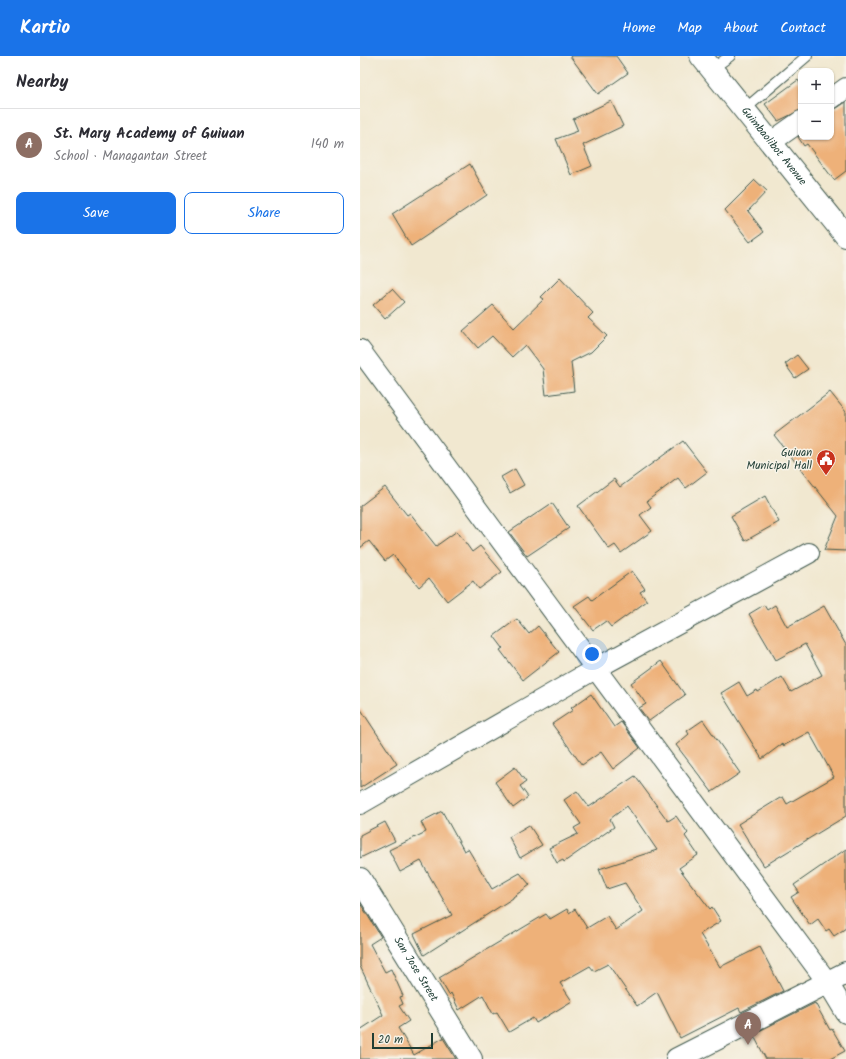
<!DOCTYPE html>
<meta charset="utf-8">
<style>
:root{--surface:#fff;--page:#f7f7f7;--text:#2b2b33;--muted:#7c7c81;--line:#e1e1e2;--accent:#1a73e8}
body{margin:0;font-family:Kalam,sans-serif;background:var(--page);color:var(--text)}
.controls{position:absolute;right:12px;top:12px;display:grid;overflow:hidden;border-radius:8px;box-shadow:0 1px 3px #0004}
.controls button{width:36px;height:36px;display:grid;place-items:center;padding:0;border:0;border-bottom:1px solid var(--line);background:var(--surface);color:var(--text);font:20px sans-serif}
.scale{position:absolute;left:12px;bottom:10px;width:61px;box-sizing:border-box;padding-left:4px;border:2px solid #1f3d34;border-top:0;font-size:11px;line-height:14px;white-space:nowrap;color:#1f3d34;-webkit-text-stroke:3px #f7f3e8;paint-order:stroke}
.you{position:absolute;left:232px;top:598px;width:14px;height:14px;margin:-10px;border:3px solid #fff;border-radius:50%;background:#1a73e8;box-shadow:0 0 0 6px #1a73e833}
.badge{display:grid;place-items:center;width:26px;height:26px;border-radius:50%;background:var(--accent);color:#fff;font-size:13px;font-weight:700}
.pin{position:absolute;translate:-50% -33px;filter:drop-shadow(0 1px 2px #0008)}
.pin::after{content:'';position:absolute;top:21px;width:14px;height:12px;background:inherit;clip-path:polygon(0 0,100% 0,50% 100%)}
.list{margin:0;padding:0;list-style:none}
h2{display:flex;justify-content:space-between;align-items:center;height:52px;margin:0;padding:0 16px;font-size:17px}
h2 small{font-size:13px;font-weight:400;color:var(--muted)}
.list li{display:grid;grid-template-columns:26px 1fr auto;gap:12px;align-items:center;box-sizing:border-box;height:72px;padding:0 16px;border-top:1px solid var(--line)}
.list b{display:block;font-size:15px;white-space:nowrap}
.list p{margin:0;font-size:13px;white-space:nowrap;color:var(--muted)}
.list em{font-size:13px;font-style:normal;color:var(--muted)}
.actions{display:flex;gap:8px;padding:12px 16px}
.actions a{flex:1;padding:9px 0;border:1px solid var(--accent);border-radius:8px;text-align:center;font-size:14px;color:var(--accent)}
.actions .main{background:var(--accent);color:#fff}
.map{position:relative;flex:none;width:486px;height:1003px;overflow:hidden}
header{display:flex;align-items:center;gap:24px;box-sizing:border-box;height:56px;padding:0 20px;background:var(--accent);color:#fff}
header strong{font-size:19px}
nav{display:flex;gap:22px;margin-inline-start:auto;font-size:14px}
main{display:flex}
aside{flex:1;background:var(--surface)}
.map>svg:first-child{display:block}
.building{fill:#eeb179}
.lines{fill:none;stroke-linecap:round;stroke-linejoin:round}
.lane-casing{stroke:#3e574b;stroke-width:12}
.street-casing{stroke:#3e574b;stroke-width:22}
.secondary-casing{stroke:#3e574b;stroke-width:24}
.lane{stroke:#fff;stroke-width:10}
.street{stroke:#fff;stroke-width:20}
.secondary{stroke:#fff;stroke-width:22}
.labels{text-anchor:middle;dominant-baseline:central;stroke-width:3;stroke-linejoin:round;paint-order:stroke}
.street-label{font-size:11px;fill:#1f3d34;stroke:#f7f3e8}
.poi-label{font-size:11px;fill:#1f3d34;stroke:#f7f3e8;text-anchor:end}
</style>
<header>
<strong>Kartio</strong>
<nav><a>Home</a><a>Map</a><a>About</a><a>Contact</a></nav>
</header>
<main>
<aside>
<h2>Nearby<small></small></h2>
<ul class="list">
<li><span class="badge" style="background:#8d6e63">A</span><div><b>St. Mary Academy of Guiuan</b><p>School · Managantan Street</p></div><em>140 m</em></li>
</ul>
<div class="actions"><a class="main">Save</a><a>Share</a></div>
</aside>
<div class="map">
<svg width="486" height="1003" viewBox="0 0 486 1003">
<rect width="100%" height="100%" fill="#f7f3e8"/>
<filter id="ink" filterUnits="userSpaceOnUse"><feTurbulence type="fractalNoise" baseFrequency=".025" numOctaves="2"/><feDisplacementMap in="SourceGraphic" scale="8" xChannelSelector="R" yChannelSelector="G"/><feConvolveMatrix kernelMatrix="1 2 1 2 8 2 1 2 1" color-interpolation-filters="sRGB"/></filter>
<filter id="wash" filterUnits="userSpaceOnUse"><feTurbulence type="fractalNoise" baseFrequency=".012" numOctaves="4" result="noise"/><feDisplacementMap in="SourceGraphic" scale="16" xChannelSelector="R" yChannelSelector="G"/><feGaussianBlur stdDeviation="0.9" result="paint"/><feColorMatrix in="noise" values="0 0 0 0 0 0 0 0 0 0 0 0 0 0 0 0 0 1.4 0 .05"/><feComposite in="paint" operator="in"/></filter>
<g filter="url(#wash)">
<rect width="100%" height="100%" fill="#f1e8d0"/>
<g id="blocks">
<g class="building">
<path d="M210,0h46l12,17 -30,21z"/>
<path d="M438,24l3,5v25l-23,11 -13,-17z"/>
<path d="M251,45l12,25 -40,19 9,21 -21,9 -15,-36 22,-8 -5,-12z"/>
<path d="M486,46v69l-12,9 -27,-36 -3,2 -6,-9 3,-2v2h30v-27l6,-2z"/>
<path d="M110,108l17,31 -76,51 -19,-32z"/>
<path d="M395,124l12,11 -19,20 16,21 -14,10 -25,-32z"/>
<path d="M200,222l33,35 -5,5 19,18 -16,16 -20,10 3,29 -28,4 -3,-26 -18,-24 -13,12 -20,-21 -14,12 -15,-17 30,-26 21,23 30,-29 -3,-2z"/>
<path d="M32,233l12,13 -19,17 -12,-14z"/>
<path d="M437,299l11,14 -13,9 -10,-14z"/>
<path d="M470,336l16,20v139l-22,-1 14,-34 -64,-81z"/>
<path d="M323,385l24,31 -21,16 -8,-10 -31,23 4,6 -11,8 12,16 -31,22 -6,-8 -6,4 -31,-43 36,-27 6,8z"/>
<path d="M155,413l9,16 -14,8 -9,-16z"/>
<path d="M25,431l22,28 3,-2 26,33 21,-15 15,21 8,-6 22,26 -23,17 -6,-8 -26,20 -18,-23 -10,9 -26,-32 -8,6 -16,-20 -9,7v-42z"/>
<path d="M405,440l14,26 -34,19 -14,-25z"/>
<path d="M192,447l17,25 -42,28 -18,-24z"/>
<path d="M272,515l13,18 -5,3 7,9 -36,26 -5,-6 -13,9 -19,-24 15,-10 3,4z"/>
<path d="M404,549l3,5 8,-5 12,22 37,-21 22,39v171l-82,50 -26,-42 42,-26 3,-1 4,7 47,-27 -25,-45 -26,14 -1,-2 -20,15 -41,-66 18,-11 8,14 10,-6 1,2 24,-15 9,15 31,-17 -17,-31 -29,16 -27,-46z"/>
<path d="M157,563l12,15 9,-8 21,26 -36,28 -23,-30 3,-2 -9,-12z"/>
<path d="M301,605l24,34 -36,26 -10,-13 7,-4 -15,-21z"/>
<path d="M231,638l23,33 7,-5 19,26 -27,21 -12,-17 -19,13 -30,-41 21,-14 -2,-2z"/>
<path d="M0,652l37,56 -37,24z"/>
<path d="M343,664l37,53 -28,19 -36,-47 13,-11 -2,-3z"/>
<path d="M155,711l11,15 -6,4 8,11 -15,11 -18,-26z"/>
<path d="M275,720l33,45 8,-5 12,17 -3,3 13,19 -19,13 31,41 2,-2 9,14 -21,13 20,33 40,-20 23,44 -42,21 -2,-4 -59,30 -23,-46 -20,14 -29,-42 -14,7 -4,-5 -30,17 12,18 -36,22 -3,-5 -24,14 -12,-20 -4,2 -10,-19 -24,15 -8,-17 -2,2 -10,-17 107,-64 4,5 17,-10 2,4 6,-4 12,19 20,-12 9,14 27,-19 -18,-28 -18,6 -8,-20 58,-19 -30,-44 -17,13 4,8 -50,35 -1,-2 -6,3 -8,-15 29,-14 -4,-6 7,-4 -17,-24 13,-9 12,16z"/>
<path d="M82,755l22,40 4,-2 24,40 28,-16 10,12 -17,12v1l-89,57 -10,-21 38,-19 -31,-54 -21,11 -11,-22 37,-18 -5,-10z"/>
<path d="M25,766l10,19 -35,17v-23z"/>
<path d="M169,769l13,20 -22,13 -11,-21z"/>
<path d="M486,793v79l-12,8 -5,-7 -3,2 -8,-12 -8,6 -19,-28 8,-5 -5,-7z"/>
<path d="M0,847l21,34 -11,7 15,28 6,-3 12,27 -3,1 3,7 -4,2 10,15 -11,7 16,27 29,-17 13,21h-96v-29l23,-15 -23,-49z"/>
<path d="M455,947l15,27 2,-1 13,22 -15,8h-64l-13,-25z"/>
</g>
</g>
</g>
<g filter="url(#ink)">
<use href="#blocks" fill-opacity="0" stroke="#3e574b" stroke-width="1"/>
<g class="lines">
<g class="lane-casing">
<g id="lane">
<path d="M352,13l18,-13"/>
<path d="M385,53l62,-53"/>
</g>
</g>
<g class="street-casing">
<g id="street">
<path d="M471,43l15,-11"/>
<path d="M411,86l30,-21"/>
<path d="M0,294l468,633 18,30"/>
<path d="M0,748l235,-135 214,-116"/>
</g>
</g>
<g class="secondary-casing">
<g id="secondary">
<path id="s1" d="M341,0l145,180"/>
<path id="s2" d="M0,823l111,180"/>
<path d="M317,1003l169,-86"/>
</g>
</g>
<use href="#lane" class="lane"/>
<use href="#street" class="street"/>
<use href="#secondary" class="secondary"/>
</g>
</g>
<defs>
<g id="civic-pin" transform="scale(1)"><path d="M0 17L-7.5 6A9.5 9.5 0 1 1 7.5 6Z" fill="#c8321e" stroke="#f7f3e8"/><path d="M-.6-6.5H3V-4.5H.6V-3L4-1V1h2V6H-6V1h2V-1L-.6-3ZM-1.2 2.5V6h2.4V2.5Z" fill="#fff"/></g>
</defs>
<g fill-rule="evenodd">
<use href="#civic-pin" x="466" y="403"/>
</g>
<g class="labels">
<g class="street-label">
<text stroke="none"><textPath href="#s1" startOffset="116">Guimbaolibot Avenue</textPath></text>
<text stroke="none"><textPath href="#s2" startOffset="106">San Jose Street</textPath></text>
</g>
<g class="poi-label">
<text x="452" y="397">Guiuan<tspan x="452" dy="13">Municipal Hall</tspan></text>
</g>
</g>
</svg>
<div class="controls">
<button>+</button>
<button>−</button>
</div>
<div class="scale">20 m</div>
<div class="you"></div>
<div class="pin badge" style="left:388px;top:989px;background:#8d6e63">A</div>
</div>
</main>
